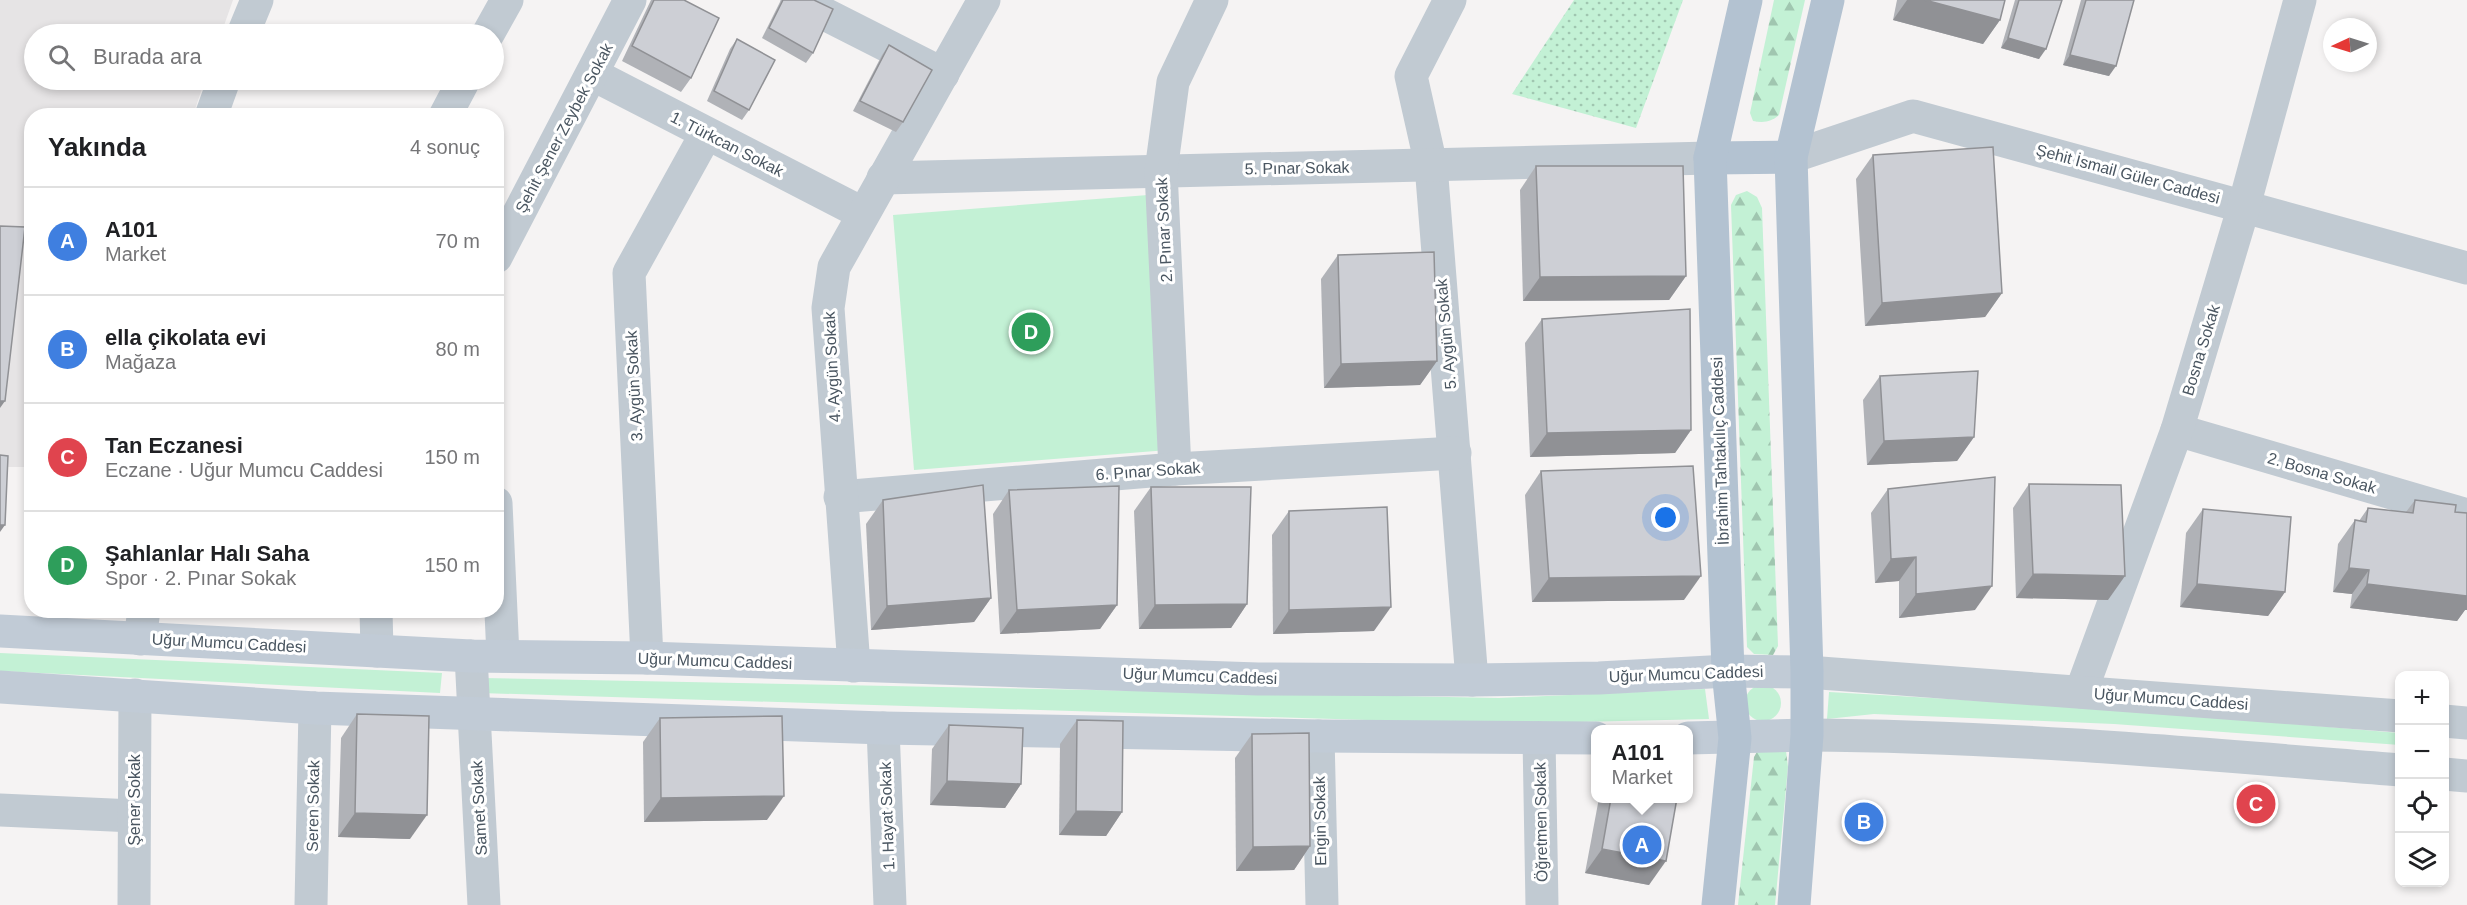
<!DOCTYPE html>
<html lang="tr">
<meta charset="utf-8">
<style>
:root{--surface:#fff;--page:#f2f2f2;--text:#202124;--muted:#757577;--line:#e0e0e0;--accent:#111827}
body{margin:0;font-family:Arial,sans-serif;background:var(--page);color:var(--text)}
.controls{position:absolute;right:18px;bottom:18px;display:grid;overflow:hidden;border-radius:12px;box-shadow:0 3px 9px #0003}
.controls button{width:54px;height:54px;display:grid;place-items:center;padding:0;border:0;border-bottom:2px solid var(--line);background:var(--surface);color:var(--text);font:30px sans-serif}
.compass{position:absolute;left:2323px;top:18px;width:54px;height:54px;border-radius:50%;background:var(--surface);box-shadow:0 3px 9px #0003;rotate:266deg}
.you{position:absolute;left:1666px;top:518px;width:21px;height:21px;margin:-15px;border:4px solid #fff;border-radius:50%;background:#1a73e8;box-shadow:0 0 0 9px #1a73e833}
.badge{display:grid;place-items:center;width:39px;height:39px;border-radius:50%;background:var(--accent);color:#fff;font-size:20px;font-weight:700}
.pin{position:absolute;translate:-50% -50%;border:3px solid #fff;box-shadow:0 2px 6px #0006}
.popup{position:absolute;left:1591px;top:725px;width:102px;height:78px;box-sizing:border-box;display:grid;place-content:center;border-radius:12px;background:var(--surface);filter:drop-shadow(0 2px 4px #0005);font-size:20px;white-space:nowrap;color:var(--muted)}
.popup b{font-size:22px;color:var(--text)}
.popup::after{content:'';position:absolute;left:50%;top:100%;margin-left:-12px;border:12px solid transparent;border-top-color:var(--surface)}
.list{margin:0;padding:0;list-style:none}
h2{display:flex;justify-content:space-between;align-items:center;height:78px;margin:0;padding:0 24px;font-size:26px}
h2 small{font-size:20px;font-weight:400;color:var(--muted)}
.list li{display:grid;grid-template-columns:39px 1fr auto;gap:18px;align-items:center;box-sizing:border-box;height:108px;padding:0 24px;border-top:2px solid var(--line)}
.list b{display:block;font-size:22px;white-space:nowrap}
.list p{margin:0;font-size:20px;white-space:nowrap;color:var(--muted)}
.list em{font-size:20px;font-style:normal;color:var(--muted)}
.icon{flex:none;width:33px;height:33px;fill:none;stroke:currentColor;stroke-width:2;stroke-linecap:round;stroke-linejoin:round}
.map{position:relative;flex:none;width:2467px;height:905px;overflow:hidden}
.search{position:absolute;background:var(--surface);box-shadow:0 3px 9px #0003;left:24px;top:24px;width:480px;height:66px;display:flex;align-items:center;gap:15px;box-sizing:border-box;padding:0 21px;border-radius:33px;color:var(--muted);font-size:22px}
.panel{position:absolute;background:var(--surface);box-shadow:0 3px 9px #0003;left:24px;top:108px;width:480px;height:510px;border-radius:24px}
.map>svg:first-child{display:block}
.education{fill:#e6e4e5}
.grass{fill:#c3f1d5}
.forest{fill:url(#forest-firs)}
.park{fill:url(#park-dots)}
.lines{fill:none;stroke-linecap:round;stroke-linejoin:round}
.minor{stroke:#c1cad2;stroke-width:33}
.tertiary{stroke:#c1cad2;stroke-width:33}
.secondary{stroke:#c1cbd6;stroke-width:33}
.primary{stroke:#b3c2d1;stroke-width:33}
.wall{fill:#b0b2b7}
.shaded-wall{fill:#909195}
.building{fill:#cdcfd5;stroke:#909195;stroke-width:1.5}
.labels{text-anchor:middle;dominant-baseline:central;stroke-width:6;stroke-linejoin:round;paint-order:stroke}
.street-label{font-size:16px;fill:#4a5661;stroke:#fff}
</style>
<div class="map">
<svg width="2467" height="905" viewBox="0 0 2467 905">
<defs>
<pattern id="forest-firs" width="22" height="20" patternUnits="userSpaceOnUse" patternTransform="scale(1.5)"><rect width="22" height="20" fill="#c3f1d5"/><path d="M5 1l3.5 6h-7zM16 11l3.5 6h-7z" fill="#a0c6b0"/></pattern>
<pattern id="park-dots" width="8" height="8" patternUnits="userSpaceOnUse" patternTransform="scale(1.5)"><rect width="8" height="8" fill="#c3f1d5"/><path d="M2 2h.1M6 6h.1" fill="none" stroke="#a0c6b0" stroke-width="1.8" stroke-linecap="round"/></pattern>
</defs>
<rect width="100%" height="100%" fill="#f5f3f3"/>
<path class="education" d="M0,0h233l-12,34h-187v46h171l-12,35 -161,1 -1,351h-31z"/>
<g class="grass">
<path d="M1148,195l20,255 -254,20 -21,-255z"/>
<path d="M0,653l442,20 -2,20 -440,-22z"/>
<path d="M482,678l1017,20 206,-9 4,30 -214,5 -1014,-31z"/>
<circle cx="1763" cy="703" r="18"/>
<path d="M1829,692l289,17 281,24 1,12 -286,-21 -240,-10 -47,5z"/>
</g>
<g class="forest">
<path d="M1774,0h31l-26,115c-8,7 -15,8 -26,6l-3,-8z"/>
<path d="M1747,191l10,6 5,11 16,438 -5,9 -19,-1 -7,-7 -16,-442 5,-10z"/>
<path d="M1759,748l27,3 2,16 -13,138h-37l16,-148z"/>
</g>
<path class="park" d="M1574,0h109l-47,128 -124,-34z"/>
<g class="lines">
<g class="minor">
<path d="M797,0l146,74"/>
<path d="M1450,0l-39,76 20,89 41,515"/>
<path d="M243,34l14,-34"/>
<path d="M488,34l19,-34"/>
<path d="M592,74l270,139"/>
<path d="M211,116l13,-36"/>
<path d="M445,116l19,-36"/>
<path d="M1791,157l122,-41 554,152"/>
<path d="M883,178l827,-20"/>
<path d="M496,257l134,-257"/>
<path d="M2177,430l290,85"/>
<path d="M1175,469l-14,-298 12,-89 39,-82"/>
<path d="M840,497l335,-28 280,-16"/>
<path d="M496,503l7,153"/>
<path d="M376,610l1,41"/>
<path d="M140,639l4,-29"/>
<path d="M471,656l13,249"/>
<path d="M647,658l-18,-385 77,-139"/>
<path d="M854,666l-26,-358 6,-41 150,-267"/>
<path d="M2081,692l96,-262 67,-224 56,-206"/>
<path d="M883,728l7,177"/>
<path d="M1318,736l4,169"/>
<path d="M1539,738l3,167"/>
<path d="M0,810l134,6"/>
<path d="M134,905l1,-210"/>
<path d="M311,905l4,-197"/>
</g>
<g class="tertiary">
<path d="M1807,672l593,44"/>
<path d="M2444,721l23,2"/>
<path d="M1807,735c198,1 395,19 593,35"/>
<path d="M2444,774l23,2"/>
</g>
<g class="secondary">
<path d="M0,631l471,25 176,2 611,21 214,1 127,-2 129,-7 79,1"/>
<path d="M0,687l315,21 568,20 435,8 278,2"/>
<path d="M1688,738l119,-3"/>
</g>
<g class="primary">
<path d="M1710,158l81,-1"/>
<path d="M1718,905l17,-167 -7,-67 -18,-513 36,-158"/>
<path d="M1794,905l13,-170v-63l-16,-515 37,-157"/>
</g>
</g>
<g class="wall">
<path d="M651,0h33l7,78 -10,14 -59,-31z"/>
<path d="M781,0h33l-1,53 -7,10 -44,-25z"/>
<path d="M1897,0h108l-5,20 -17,24 -90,-24z"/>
<path d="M2015,0h47l-23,59 -38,-11z"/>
<path d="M2081,0h53l-25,76 -46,-11z"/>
<path d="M737,39l12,71 -7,10 -35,-19 23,-52z"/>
<path d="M889,45l14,77 -7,10 -43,-21 29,-56z"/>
<path d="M1873,155l129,138 -17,24 -120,9 -9,-147z"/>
<path d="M1536,166l150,110 -17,24 -146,1 -3,-111z"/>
<path d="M1338,255l99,106 -17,24 -96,3 -3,-109z"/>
<path d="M1542,319l149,111 -16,23 -145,4 -5,-114z"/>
<path d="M1880,376l94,61 -17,24 -90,4 -4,-65z"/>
<path d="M1541,471l143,129 -152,2 -7,-107z"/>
<path d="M2029,484l79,116 -92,-2 -3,-90z"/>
<path d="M1151,487l96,117 -16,24 -92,1 -5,-118z"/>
<path d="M1888,489l87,121 -76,8v-37l-24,2 -4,-70z"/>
<path d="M1009,490l108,115 -17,24 -100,5 -7,-120z"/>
<path d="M883,500l108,98 -17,24 -103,8 -5,-106z"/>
<path d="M2415,500l40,12 12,1v97h-2l-8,11 -107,-13 2,-14 -19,-2 5,-48 17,-24 4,1 9,-13 38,4z"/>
<path d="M2203,509l82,83 -17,24 -88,-9 6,-74z"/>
<path d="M1289,511l85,120 -101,3 -1,-99z"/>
<path d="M357,714l53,125 -72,-2 3,-99z"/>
<path d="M660,718l107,102 -123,2 -1,-80z"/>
<path d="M1077,720l45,92 -16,24 -47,-1 1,-91z"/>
<path d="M949,725l72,59 -16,24 -75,-3 2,-56z"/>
<path d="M1252,734l58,112 -16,24 -58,1 -1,-113z"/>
<path d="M1599,798h78l-28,87 -64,-12z"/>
</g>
<g class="shaded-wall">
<path d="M1907,0h18l75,20 -17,24 -90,-24z"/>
<path d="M2008,38l38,11 -7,10 -38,-11z"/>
<path d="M2070,55l46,11 -7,10 -46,-11z"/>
<path d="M1686,276l-17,24 -146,1 17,-24z"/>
<path d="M2002,293l-17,24 -120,9 17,-23z"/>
<path d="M1437,361l-17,24 -96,3 17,-24z"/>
<path d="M0,401h5l-5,7z"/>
<path d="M1691,430l-16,23 -145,4 17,-24z"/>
<path d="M1974,437l-17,24 -90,4 17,-24z"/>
<path d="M0,525h5l-5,7z"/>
<path d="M1916,557l-17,24 -24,2 16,-24z"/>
<path d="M2349,568l20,2 -17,24 -19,-2z"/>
<path d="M2033,574l92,2 -17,24 -92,-2z"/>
<path d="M1701,576l-17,24 -152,2 17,-24z"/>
<path d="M2197,584l88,8 -17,24 -88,-9z"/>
<path d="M2367,584l100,12v14h-2l-8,11 -107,-13z"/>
<path d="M1992,586l-17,24 -76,8 17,-24z"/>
<path d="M991,598l-17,24 -103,8 16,-24z"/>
<path d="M1247,604l-16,24 -92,1 16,-24z"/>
<path d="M1117,605l-17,24 -100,5 17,-24z"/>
<path d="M1391,607l-17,24 -101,3 16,-24z"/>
<path d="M947,781l74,3 -16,24 -75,-3z"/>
<path d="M784,796l-17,24 -123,2 17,-24z"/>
<path d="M1076,811l46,1 -16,24 -47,-1z"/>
<path d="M355,813l72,2 -17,24 -72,-2z"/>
<path d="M1310,846l-16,24 -58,1 17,-24z"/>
<path d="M1602,849l64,12 -17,24 -64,-12z"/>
</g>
<g class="building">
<path d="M654,0h30l35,18 -28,60 -59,-32z"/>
<path d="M783,0h31l19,9 -20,44 -44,-25z"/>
<path d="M1925,0h80l-5,20z"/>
<path d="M2019,0h43l-16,49 -38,-11z"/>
<path d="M2086,0h48l-18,66 -46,-11z"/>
<path d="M737,39l38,21 -26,50 -35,-19z"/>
<path d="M889,45l43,25 -29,52 -43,-21z"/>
<path d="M1993,147l9,146 -120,10 -9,-148z"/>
<path d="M1536,166h147l3,110 -146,1z"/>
<path d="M0,226l25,1 -20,174h-5z"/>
<path d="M1434,252l3,109 -96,3 -3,-109z"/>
<path d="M1690,309l1,121 -144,3 -5,-114z"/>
<path d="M1978,371l-4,66 -90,4 -4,-65z"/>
<path d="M0,455l8,1 -3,69h-5z"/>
<path d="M1693,466l8,110 -152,2 -8,-107z"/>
<path d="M1995,477l-3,109 -76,8v-37l-25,2 -3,-70z"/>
<path d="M2029,484l92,1 4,91 -92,-2z"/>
<path d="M983,485l8,113 -104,8 -4,-106z"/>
<path d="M1119,486l-2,119 -100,5 -8,-120z"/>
<path d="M1151,487h100l-4,117 -92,1z"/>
<path d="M2415,500l41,5 -1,7 12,1v83l-100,-12 2,-14 -20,-2 6,-48 11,2 2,-14 45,5z"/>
<path d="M1387,507l4,100 -102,3v-99z"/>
<path d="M2203,509l88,8 -6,75 -88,-8z"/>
<path d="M357,714l72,2 -2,99 -72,-2z"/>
<path d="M782,716l2,80 -123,2 -1,-80z"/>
<path d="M1077,720l46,1 -1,91 -46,-1z"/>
<path d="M949,725l74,3 -2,56 -74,-3z"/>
<path d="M1309,733l1,113 -57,1 -1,-113z"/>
<path d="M1611,798h66l-11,63 -64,-12z"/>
</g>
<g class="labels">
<g class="street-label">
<text transform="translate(564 128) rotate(-62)">Şehit Şener Zeybek Sokak</text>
<text transform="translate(727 144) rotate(27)">1. Türkcan Sokak</text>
<text transform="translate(1297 168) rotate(-1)">5. Pınar Sokak</text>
<text transform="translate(2128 174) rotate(15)">Şehit İsmail Güler Caddesi</text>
<text transform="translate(1164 230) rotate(-93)">2. Pınar Sokak</text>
<text transform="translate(1446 334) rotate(-95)">5. Aygün Sokak</text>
<text transform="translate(2201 350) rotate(-73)">Bosna Sokak</text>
<text transform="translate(832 367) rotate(-93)">4. Aygün Sokak</text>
<text transform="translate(634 386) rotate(-93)">3. Aygün Sokak</text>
<text transform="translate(1720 451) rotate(-92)">İbrahim Tahtakılıç Caddesi</text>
<text transform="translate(1148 471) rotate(-4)">6. Pınar Sokak</text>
<text transform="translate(2322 473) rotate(16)">2. Bosna Sokak</text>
<text transform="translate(229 643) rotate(3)">Uğur Mumcu Caddesi</text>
<text transform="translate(715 661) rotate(2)">Uğur Mumcu Caddesi</text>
<text transform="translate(1686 674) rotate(-2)">Uğur Mumcu Caddesi</text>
<text transform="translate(1200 676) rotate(2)">Uğur Mumcu Caddesi</text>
<text transform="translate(2171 699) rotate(4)">Uğur Mumcu Caddesi</text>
<text transform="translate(134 800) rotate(-90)">Şener Sokak</text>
<text transform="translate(313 806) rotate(-89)">Seren Sokak</text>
<text transform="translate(479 808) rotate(-93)">Samet Sokak</text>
<text transform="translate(887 816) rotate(-92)">1. Hayat Sokak</text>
<text transform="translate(1320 821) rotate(-91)">Engin Sokak</text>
<text transform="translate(1541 822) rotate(-91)">Öğretmen Sokak</text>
</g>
</g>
</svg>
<div class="controls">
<button>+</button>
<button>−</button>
<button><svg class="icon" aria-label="locate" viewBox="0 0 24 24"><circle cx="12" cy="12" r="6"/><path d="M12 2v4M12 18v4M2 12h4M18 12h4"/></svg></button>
<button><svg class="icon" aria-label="layers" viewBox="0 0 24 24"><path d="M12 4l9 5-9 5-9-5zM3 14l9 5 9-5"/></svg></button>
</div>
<svg class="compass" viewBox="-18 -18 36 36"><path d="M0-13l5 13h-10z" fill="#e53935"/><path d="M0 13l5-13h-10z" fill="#757577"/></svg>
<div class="you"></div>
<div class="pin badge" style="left:1642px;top:845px;background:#3f7fe0">A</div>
<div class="popup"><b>A101</b>Market</div>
<div class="pin badge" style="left:1864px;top:822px;background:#3f7fe0">B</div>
<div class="pin badge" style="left:2256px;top:804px;background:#e0444e">C</div>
<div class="pin badge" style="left:1031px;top:332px;background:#2e9e5b">D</div>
<div class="search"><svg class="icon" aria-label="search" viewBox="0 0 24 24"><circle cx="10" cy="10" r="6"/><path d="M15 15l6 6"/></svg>Burada ara</div>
<section class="panel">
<h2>Yakında<small>4 sonuç</small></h2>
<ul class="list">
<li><span class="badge" style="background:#3f7fe0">A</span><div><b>A101</b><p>Market</p></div><em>70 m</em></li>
<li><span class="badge" style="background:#3f7fe0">B</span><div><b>ella çikolata evi</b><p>Mağaza</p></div><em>80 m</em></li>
<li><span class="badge" style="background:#e0444e">C</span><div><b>Tan Eczanesi</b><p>Eczane · Uğur Mumcu Caddesi</p></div><em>150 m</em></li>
<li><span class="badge" style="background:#2e9e5b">D</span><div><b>Şahlanlar Halı Saha</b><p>Spor · 2. Pınar Sokak</p></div><em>150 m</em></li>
</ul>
</section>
</div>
